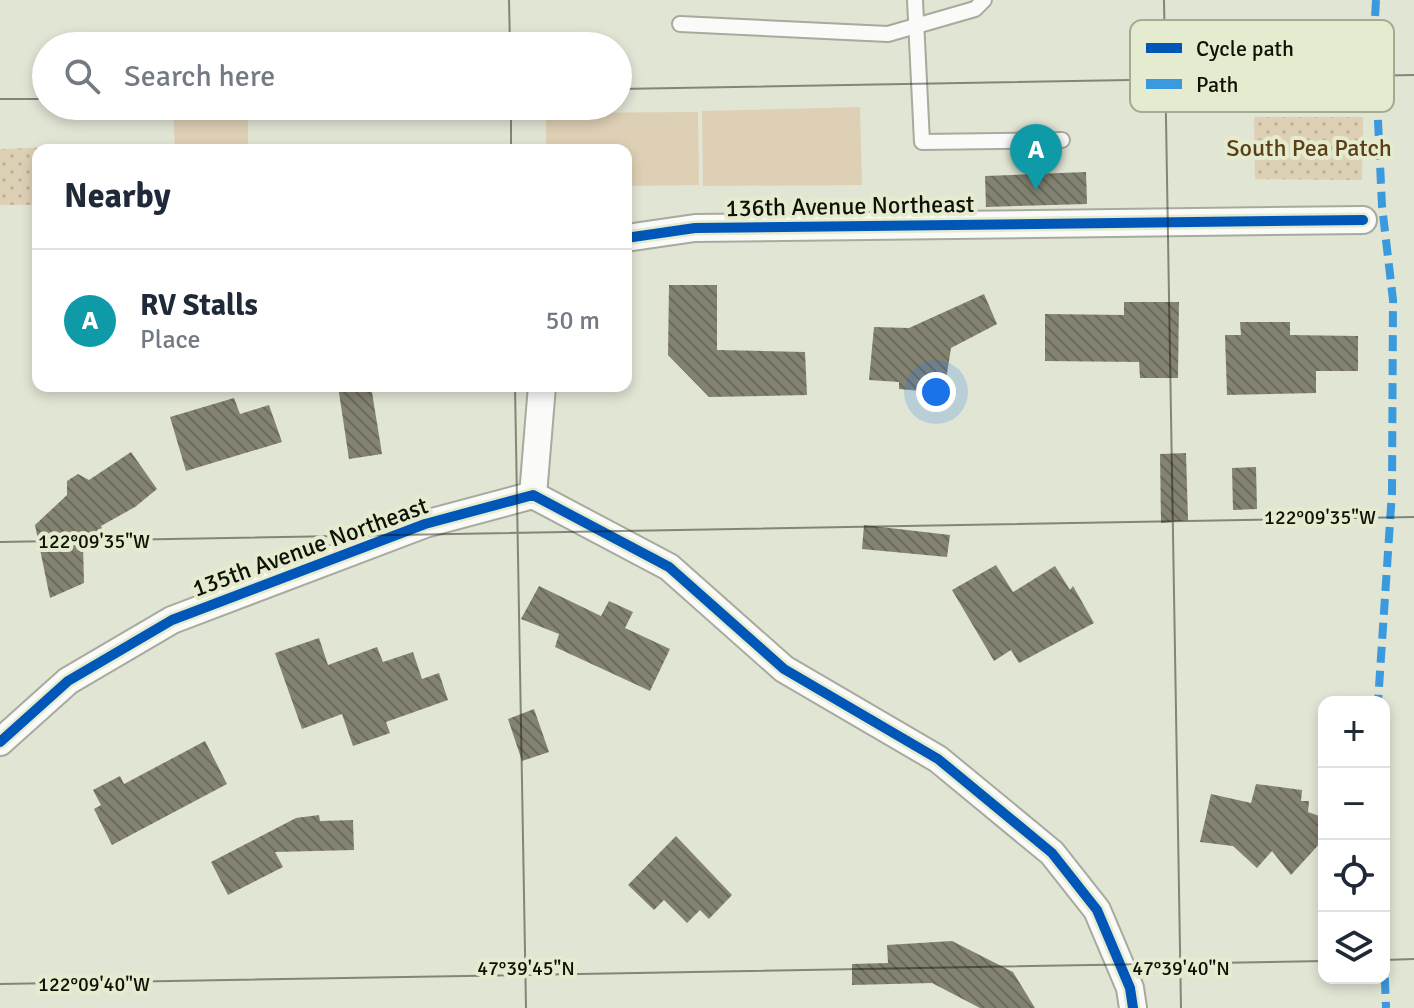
<!DOCTYPE html>
<meta charset="utf-8">
<style>
:root{--surface:#fff;--page:#f2f2f3;--text:#1f2937;--muted:#747a83;--line:#e0e1e3;--accent:#1a73e8}
body{margin:0;font-family:Signika,sans-serif;background:var(--page);color:var(--text)}
.controls{position:absolute;right:24px;bottom:24px;display:grid;overflow:hidden;border-radius:16px;box-shadow:0 4px 12px #0003}
.controls button{width:72px;height:72px;display:grid;place-items:center;padding:0;border:0;border-bottom:2px solid var(--line);background:var(--surface);color:var(--text);font:40px sans-serif}
.you{position:absolute;left:936px;top:392px;width:28px;height:28px;margin:-20px;border:6px solid #fff;border-radius:50%;background:#1a73e8;box-shadow:0 0 0 12px #1a73e833}
.badge{display:grid;place-items:center;width:52px;height:52px;border-radius:50%;background:var(--accent);color:#fff;font-size:26px;font-weight:700}
.pin{position:absolute;translate:-50% -66px;filter:drop-shadow(0 2px 4px #0008)}
.pin::after{content:'';position:absolute;top:42px;width:28px;height:24px;background:inherit;clip-path:polygon(0 0,100% 0,50% 100%)}
.list{margin:0;padding:0;list-style:none}
h2{display:flex;justify-content:space-between;align-items:center;height:104px;margin:0;padding:0 32px;font-size:34px}
h2 small{font-size:26px;font-weight:400;color:var(--muted)}
.list li{display:grid;grid-template-columns:52px 1fr auto;gap:24px;align-items:center;box-sizing:border-box;height:144px;padding:0 32px;border-top:2px solid var(--line)}
.list b{display:block;font-size:30px;white-space:nowrap}
.list p{margin:0;font-size:26px;white-space:nowrap;color:var(--muted)}
.list em{font-size:26px;font-style:normal;color:var(--muted)}
.icon{flex:none;width:44px;height:44px;fill:none;stroke:currentColor;stroke-width:2;stroke-linecap:round;stroke-linejoin:round}
.map{position:relative;flex:none;width:1414px;height:1008px;overflow:hidden}
.search{position:absolute;background:var(--surface);box-shadow:0 4px 12px #0003;left:32px;top:32px;width:600px;height:88px;display:flex;align-items:center;gap:20px;box-sizing:border-box;padding:0 28px;border-radius:44px;color:var(--muted);font-size:30px}
.panel{position:absolute;background:var(--surface);box-shadow:0 4px 12px #0003;left:32px;top:144px;width:600px;height:248px;border-radius:16px}
.map>svg:first-child{display:block}
.garden{fill:url(#garden-dots)}
.pitch{fill:#ded0b5}
.building{fill:url(#building-back-hatch)}
.lines{fill:none;stroke-linecap:round;stroke-linejoin:round}
.lane-casing{stroke:#a7aa9c;stroke-width:18}
.street-casing{stroke:#a7aa9c;stroke-width:30}
.lane{stroke:#fafbf9;stroke-width:14}
.street{stroke:#fafbf9;stroke-width:26}
.quiet{stroke:#3a9add;stroke-width:8;stroke-dasharray:16 8;stroke-linecap:butt}
.cycleway-casing{stroke:#e5ebce;stroke-width:15}
.cycleway{stroke:#0057b8;stroke-width:10}
.ticks{fill:none;stroke:#0f1107;stroke-width:2;stroke-opacity:0.45}
.labels{text-anchor:middle;dominant-baseline:central;stroke-width:8;stroke-linejoin:round;paint-order:stroke}
.park-label{font-size:24px;fill:#5c3e18;stroke:#e5ebce}
.street-label{font-size:24px;fill:#0f1107;stroke:#e5ebce}
.key{fill:#e5ebce;stroke:#a5aa92;stroke-width:2}
.key-label{font-size:22px;fill:#0f1107}
.ticks-label{font-size:20px;text-anchor:middle;fill:#0f1107;stroke:#e5ebce;stroke-width:8;stroke-linejoin:round;paint-order:stroke}
</style>
<div class="map">
<svg width="1414" height="1008" viewBox="0 0 1414 1008">
<defs>
<pattern id="garden-dots" width="8" height="8" patternUnits="userSpaceOnUse" patternTransform="scale(2)"><rect width="8" height="8" fill="#ded0b5"/><path d="M2 2h.1M6 6h.1" fill="none" stroke="#bdb29a" stroke-width="1.8" stroke-linecap="round"/></pattern>
<pattern id="building-back-hatch" width="6" height="6" patternUnits="userSpaceOnUse" patternTransform="scale(2)"><rect width="6" height="6" fill="#848372"/><path d="M-1 5l2 2M0 0l6 6M5-1l2 2" fill="none" stroke="#6a6a5c"/></pattern>
</defs>
<rect width="100%" height="100%" fill="#e1e5d4"/>
<g class="garden">
<path d="M1254,117h109l-1,63 -107,-1z"/>
<path d="M94,146l1,4h-57v55h-38v-56z"/>
</g>
<g class="pitch">
<path d="M248,107v43h-73l-2,-42z"/>
<path d="M860,107l2,78 -159,1 -1,-75z"/>
<path d="M698,112l1,73 -73,1v-36h-80v-37z"/>
</g>
<g class="building">
<path d="M1086,172l1,32 -101,3 -1,-31z"/>
<path d="M669,285h48v65l88,2 2,43 -98,2 -41,-42z"/>
<path d="M984,294l13,30 -46,24 -6,38 -20,-1 -4,6 -22,-2v-7l-30,-2 5,-53 35,1z"/>
<path d="M1124,302h55l-1,76h-38l-1,-16 -94,-1v-47l79,1z"/>
<path d="M1240,322h50v13l68,1v35h-42v22l-89,2 -2,-60h16z"/>
<path d="M338,386h33l11,68 -33,5z"/>
<path d="M234,398l6,16 29,-9 13,37 -96,29 -16,-54z"/>
<path d="M131,452l26,37 -22,18 -34,19 3,8 -21,10 1,39 -34,15 -15,-73 32,-30v-14l11,-7 11,6z"/>
<path d="M1186,453l2,67 -27,3 -1,-69z"/>
<path d="M1256,467l1,42 -24,1 -1,-42z"/>
<path d="M864,525l86,10 -3,22 -85,-8z"/>
<path d="M996,565l17,27 42,-26 15,24 3,-4 21,37 -75,40 -8,-13 -17,11 -42,-71z"/>
<path d="M539,586l62,30 8,-15 24,11 -8,16 45,21 -20,42 -95,-44 4,-13 -38,-15z"/>
<path d="M319,638l9,27 49,-18 6,15 30,-10 9,27 17,-6 9,27 -62,22 4,11 -37,13 -11,-32 -40,15 -27,-76z"/>
<path d="M534,709l15,43 -27,9 -14,-42z"/>
<path d="M205,741l22,43 -115,61 -18,-36 7,-4 -8,-15 27,-14 4,8z"/>
<path d="M1256,784l46,6 -1,11h8l-1,11 14,5 1,23 -32,35 -19,-24 -15,17 -24,-22 -33,-4 11,-48 40,9z"/>
<path d="M319,815l1,6 33,-1 1,30 -79,2 8,15 -55,28 -17,-33 85,-44z"/>
<path d="M676,836l56,59 -23,24 -9,-9 -13,13 -23,-23 -10,10 -26,-25z"/>
<path d="M952,941l61,31 22,36h-55l-48,-25 -80,2v-21l36,-1 -1,-18z"/>
</g>
<g class="lines">
<g class="lane-casing">
<g id="lane">
<path d="M915,0l7,142 140,-2"/>
<path d="M680,24l208,10 87,-25 9,-9"/>
</g>
</g>
<g class="street-casing">
<g id="street">
<path d="M626,238l69,-10 668,-8"/>
<path d="M533,495l9,-109"/>
<path d="M0,742l68,-61 104,-61 253,-96 108,-29 136,72 115,102 154,90 114,94 45,57 33,78 3,20"/>
</g>
</g>
<use href="#lane" class="lane"/>
<use href="#street" class="street"/>
<g class="quiet">
<path d="M1376,0l-2,36 8,170 11,94 -1,192 -14,210"/>
<path d="M1384,954l2,54"/>
</g>
<g class="cycleway-casing">
<g id="cycleway">
<path d="M626,238l69,-10 668,-8"/>
<path d="M0,742l68,-61 104,-61 253,-96 108,-29 136,72 115,102 154,90 114,94 45,57 33,78 3,20"/>
</g>
</g>
<use href="#cycleway" class="cycleway"/>
</g>
<path class="ticks" d="M509,0l1,46M1164,0l17,1008M618,89l796,-14M0,99h46M511,106v44M515,386l11,622M0,542l1414,-25M1384,960l30,-1M0,984l1324,-23"/>
<g class="labels">
<g class="park-label">
<text x="1309" y="148">South Pea Patch</text>
</g>
<g class="street-label">
<text transform="translate(850 206) rotate(-1)">136th Avenue Northeast</text>
<text transform="translate(310 547) rotate(-20)">135th Avenue Northeast</text>
</g>
</g>
<rect x="1130" y="20" width="264" height="92" rx="12" class="key"/>
<rect x="1146" y="43" width="36" height="10" fill="#0057b8"/>
<rect x="1146" y="79" width="36" height="10" fill="#3a9add"/>
<g class="key-label">
<text x="1196" y="56">Cycle path</text>
<text x="1196" y="92">Path</text>
</g>
<g class="ticks-label">
<text x="1320" y="524">122°09'35"W</text>
<text x="94" y="548">122°09'35"W</text>
<text x="526" y="975">47°39'45"N</text>
<text x="1181" y="975">47°39'40"N</text>
<text x="94" y="991">122°09'40"W</text>
</g>
</svg>
<div class="controls">
<button>+</button>
<button>−</button>
<button><svg class="icon" aria-label="locate" viewBox="0 0 24 24"><circle cx="12" cy="12" r="6"/><path d="M12 2v4M12 18v4M2 12h4M18 12h4"/></svg></button>
<button><svg class="icon" aria-label="layers" viewBox="0 0 24 24"><path d="M12 4l9 5-9 5-9-5zM3 14l9 5 9-5"/></svg></button>
</div>
<div class="you"></div>
<div class="pin badge" style="left:1036px;top:190px;background:#0f9aa8">A</div>
<div class="search"><svg class="icon" aria-label="search" viewBox="0 0 24 24"><circle cx="10" cy="10" r="6"/><path d="M15 15l6 6"/></svg>Search here</div>
<section class="panel">
<h2>Nearby<small></small></h2>
<ul class="list">
<li><span class="badge" style="background:#0f9aa8">A</span><div><b>RV Stalls</b><p>Place</p></div><em>50 m</em></li>
</ul>
</section>
</div>
